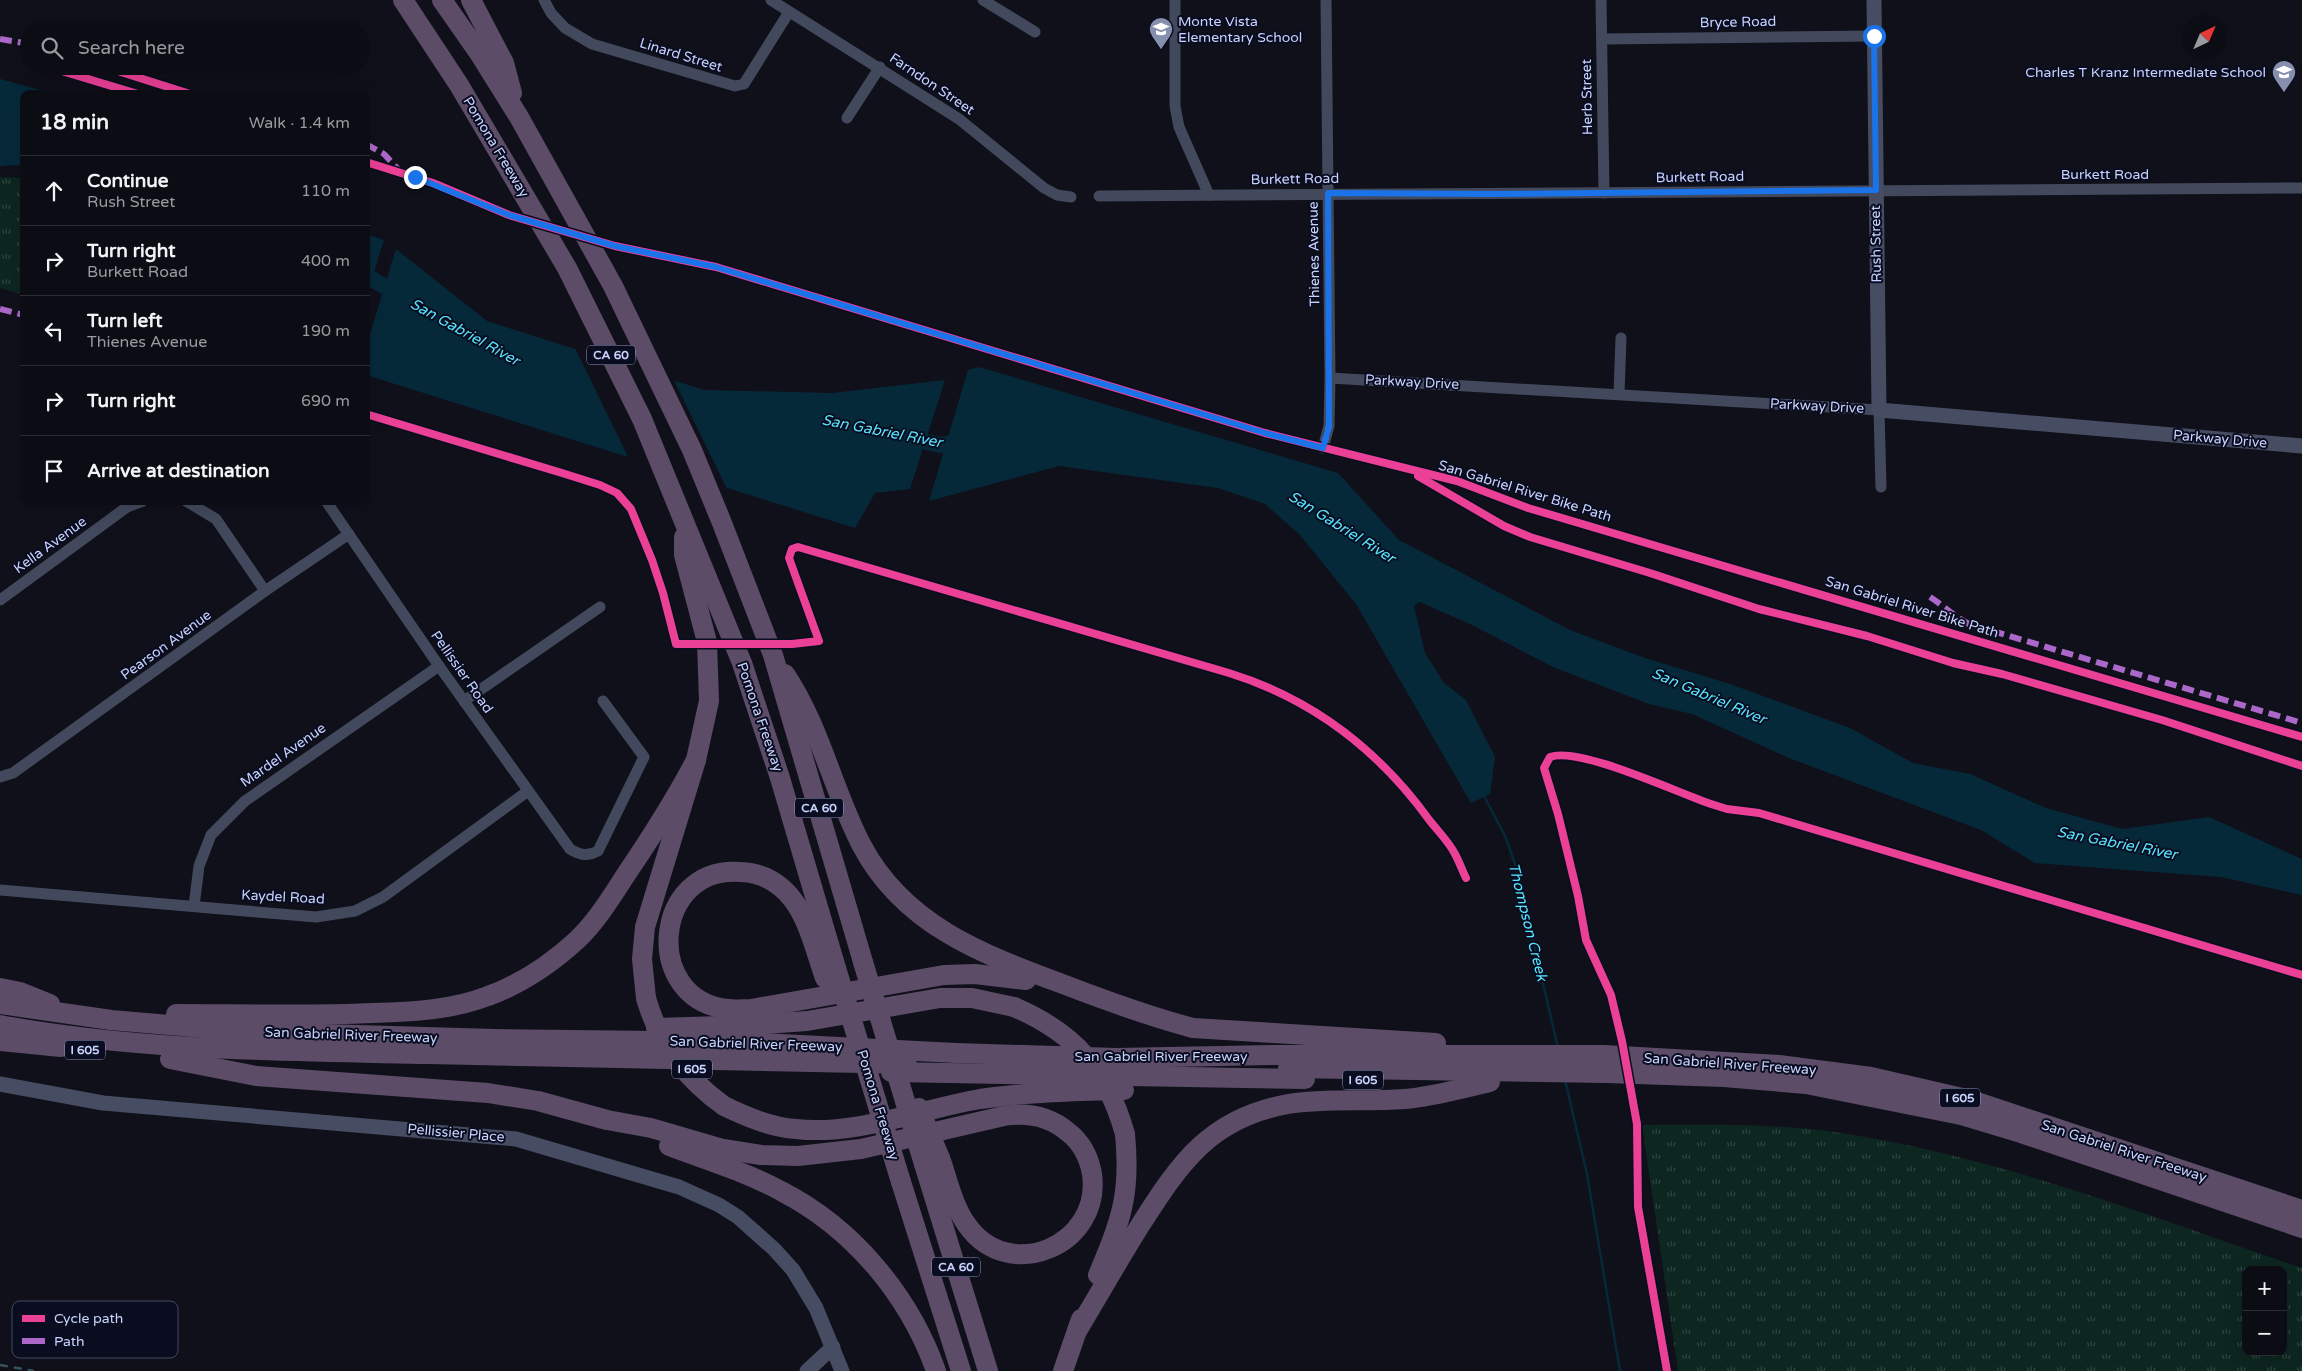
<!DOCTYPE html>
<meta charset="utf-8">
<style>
:root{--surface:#0b0c14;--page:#14151d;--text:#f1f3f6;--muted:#9a9ba0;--line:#2b2c34}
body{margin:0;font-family:"Varela Round",sans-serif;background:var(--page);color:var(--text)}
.controls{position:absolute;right:15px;bottom:15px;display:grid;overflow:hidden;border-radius:10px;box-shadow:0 5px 20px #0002}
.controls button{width:45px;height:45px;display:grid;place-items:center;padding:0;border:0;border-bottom:1px solid var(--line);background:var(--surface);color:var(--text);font:25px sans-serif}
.compass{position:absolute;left:2182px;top:15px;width:45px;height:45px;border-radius:50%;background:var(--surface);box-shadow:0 5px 20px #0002;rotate:44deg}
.stop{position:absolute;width:15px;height:15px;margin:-11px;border:4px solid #1a73e8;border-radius:50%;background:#fff}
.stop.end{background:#1a73e8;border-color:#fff;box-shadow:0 1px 5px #0008}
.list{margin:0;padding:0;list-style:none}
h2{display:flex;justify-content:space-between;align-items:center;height:65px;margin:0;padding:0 20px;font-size:21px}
h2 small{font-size:16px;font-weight:400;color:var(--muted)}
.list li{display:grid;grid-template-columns:32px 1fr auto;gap:15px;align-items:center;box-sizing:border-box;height:70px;padding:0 20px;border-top:1px solid var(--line)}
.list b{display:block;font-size:19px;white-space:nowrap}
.list p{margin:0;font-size:16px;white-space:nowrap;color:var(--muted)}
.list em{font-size:16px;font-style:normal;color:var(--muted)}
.icon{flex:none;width:28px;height:28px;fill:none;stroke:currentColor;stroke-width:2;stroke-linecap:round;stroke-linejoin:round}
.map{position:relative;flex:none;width:2302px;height:1371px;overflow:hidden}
.search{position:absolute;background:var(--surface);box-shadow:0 5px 20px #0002;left:20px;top:20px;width:350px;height:55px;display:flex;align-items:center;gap:12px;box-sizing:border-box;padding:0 18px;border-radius:28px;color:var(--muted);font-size:19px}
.panel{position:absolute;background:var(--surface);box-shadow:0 5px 20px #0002;left:20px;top:90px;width:350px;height:415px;border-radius:10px}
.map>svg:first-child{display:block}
.grass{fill:url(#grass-tufts);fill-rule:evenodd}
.water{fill:#06293a}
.pier{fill:#0f101a}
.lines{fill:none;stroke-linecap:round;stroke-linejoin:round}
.stream{stroke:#06293a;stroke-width:2.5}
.river{stroke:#06293a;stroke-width:16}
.street{stroke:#42495c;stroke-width:11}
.secondary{stroke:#464c61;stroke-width:15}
.highway{stroke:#5c4c67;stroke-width:20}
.rail{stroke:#37535b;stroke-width:2.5;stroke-dasharray:8 6;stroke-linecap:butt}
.highway-bridge{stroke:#5c4c67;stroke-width:20}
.quiet{stroke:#ac68c9;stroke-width:6;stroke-dasharray:12 6;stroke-linecap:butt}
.cycleway-casing{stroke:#0a0d1f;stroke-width:11}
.cycleway{stroke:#ea4096;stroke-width:8}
.route{stroke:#1a73e8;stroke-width:6}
.labels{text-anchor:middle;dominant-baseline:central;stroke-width:4;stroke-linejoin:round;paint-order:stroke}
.shield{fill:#0a0d1f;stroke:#8f98bc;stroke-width:1}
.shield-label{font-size:12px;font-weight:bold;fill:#c8d3ff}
.poi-label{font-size:14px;fill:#c8d3ff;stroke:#0a0d1f;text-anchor:start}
.street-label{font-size:14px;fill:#c8d3ff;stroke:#0a0d1f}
.water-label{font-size:15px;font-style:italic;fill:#56e4ff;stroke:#0a0d1f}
.key{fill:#0a0d1f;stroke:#434862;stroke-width:1}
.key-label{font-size:14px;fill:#c8d3ff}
</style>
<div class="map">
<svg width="2302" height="1371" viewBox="0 0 2302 1371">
<defs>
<pattern id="grass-tufts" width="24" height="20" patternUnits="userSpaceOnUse" patternTransform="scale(1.25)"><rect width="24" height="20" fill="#0d261f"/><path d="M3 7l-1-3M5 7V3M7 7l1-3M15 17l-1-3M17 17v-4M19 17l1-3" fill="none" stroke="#2f4541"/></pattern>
</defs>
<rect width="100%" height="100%" fill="#0f101a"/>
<g class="grass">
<path d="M0,177l24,1v117l-24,-7z"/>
<path d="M1642,1125c64,0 129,-2 192,7 161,23 315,84 468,136v103h-624zM2246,1270h37v82h-37z"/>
</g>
<g class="water">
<path d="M0,79l55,15h-31v71l-24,1z"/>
<path d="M366,234l18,6 -18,57z"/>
<path d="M396,249l91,72 217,69 128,3 113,-13 -35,109 -35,4 -20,35 -489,-153v-28z"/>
<path d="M979,367l359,106 61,67 171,90 75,28 85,26 120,44 63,35 57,11 76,34 76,21 87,-12 93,42v36l-81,-18 -186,-14 -54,-33 -192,-72 -97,-44 -43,-10 -96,-37 -81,-42 -52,-23 -6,4 11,47 19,30 22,17 29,57 -5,37 -19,9 -115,-199 -57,-70 -34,-30 -47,-16 -159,-22 -130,35 39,-131z"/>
</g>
<path class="pier" d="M575,348l98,30 55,113 -98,-30z"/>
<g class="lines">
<g class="stream">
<path d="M1484,796l21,40 11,31 42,181"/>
<path d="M1565,1080l22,94 33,197"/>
</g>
<g class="river">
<path d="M366,275l37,23"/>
<path d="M906,437l33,8 29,-3"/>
</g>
<g class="street">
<path d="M544,0l7,13 14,15 27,16 143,42 9,-2 45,-72"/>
<path d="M771,0l188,119 85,69 13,7 14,2"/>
<path d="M983,0l52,32"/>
<path d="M1175,0v106l4,21 30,68"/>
<path d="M1601,0l3,193"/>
<path d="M1602,39l272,-3"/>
<path d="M847,118l33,-51"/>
<path d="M1099,196l1203,-8"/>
<path d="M1330,378l549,32 2,77"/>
<path d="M1619,394l2,-56"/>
<path d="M1323,448l6,-22 1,-48 -4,-378"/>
<path d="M186,501l30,18 49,72"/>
<path d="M326,501l113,165 131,183c10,6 17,8 28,2l46,-94 -41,-56"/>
<path d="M0,600l127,-93 16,-6"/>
<path d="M464,701l136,-94"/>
<path d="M0,777l13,-4 252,-182 84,-57"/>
<path d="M0,890l316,27 39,-6 28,-14 145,-106"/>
<path d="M194,906l5,-40 12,-31 34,-34 194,-135"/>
</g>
<g class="secondary">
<path d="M1874,0l5,410 423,36"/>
<path d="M0,1084l103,19 413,36 163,48 40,18 19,12 36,32 19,21 23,38 26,63"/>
<path d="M807,1371l26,-24"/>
</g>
<g class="highway">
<path d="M403,0l56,85 108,183 75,151 100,244 38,115 56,190"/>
<path d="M442,0l37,53 40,64 94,169 79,164 30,73 51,132 90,307"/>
<path d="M471,0l33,63 8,30"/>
<path d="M785,674c35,52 48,117 77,172 42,79 120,108 198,137 44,17 88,33 133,45l243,15"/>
<path d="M825,978c-9,-25 -16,-57 -32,-78 -13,-17 -31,-27 -52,-28 -88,-8 -100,128 -13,137 7,1 15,0 23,0l193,-34 31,-1 51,6"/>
<path d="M0,988l20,4 30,12"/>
<path d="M646,998l-4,-39 3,-32 51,-167 13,-59 -2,-59 -23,-87v-18"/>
<path d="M0,1004l111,16 140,12 244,7 247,3 214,11 160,5 158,-3h330l175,10 92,12 100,23 331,110"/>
<path d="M176,1014c66,0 131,2 197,-1 38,-1 79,-3 115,-17 33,-12 64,-33 89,-56 20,-19 35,-44 50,-67 25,-37 48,-73 69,-113"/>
<path d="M0,1025c141,26 285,26 428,29 159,3 319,7 479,10"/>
<path d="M656,1028l97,-3 54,-4 133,-23h32l42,9"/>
<path d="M0,1041l61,6"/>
<path d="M170,1059l86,17 232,17 50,8 69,19 44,8 72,21 38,6 37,1 63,-7 143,-33c24,-4 45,0 64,16 13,10 21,25 24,42 10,71 -83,111 -125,51 -14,-19 -19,-45 -27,-67"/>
<path d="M1288,1068l319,5 117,4 82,7 155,31 60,18 281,95"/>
<path d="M891,1072l414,7"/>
<path d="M724,1106c23,11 46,21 72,23 60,7 125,-20 184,-30 48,-7 96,-8 144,-9"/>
<path d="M669,1146c37,14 77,26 112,45 72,37 128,104 155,180"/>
<path d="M924,1164l64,207"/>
<path d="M901,1182l60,189"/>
<path d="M1098,1275c23,-55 33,-80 27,-141"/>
<path d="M1077,1331c21,-35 42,-72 64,-107 39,-61 69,-106 147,-120 38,-6 78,-2 117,-5 28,-2 58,-11 85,-17"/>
<path d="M1063,1371l18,-52"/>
</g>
<path class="rail" d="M0,1365l34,6"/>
<g class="highway-bridge">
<path d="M863,962l61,202"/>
<path d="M836,968l65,214"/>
<path d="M646,998c13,46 39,80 78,108"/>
<path d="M1014,1007c61,26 93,63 111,127"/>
<path d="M919,1108l21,50"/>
</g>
<g class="quiet">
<path d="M0,39l29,5"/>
<path d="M366,144l18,10 15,16"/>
<path d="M0,309l24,6"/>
<path d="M1323,448l6,-22"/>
<path d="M1930,597c14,9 25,20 39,27l333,99"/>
</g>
<g class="cycleway-casing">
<g id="cycleway">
<path d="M45,66l93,28"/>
<path d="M102,66l88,28"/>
<path d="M366,162l67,21 76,32 106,31 101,21 549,166 192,48 71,27 774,229"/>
<path d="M366,414l196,59 38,12 17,8 14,16 21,51 11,33 13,51h116l27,-3 -30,-83 3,-9 6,-2 431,126c84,26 149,76 201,148 8,10 19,21 25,33 4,7 7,16 11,24"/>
<path d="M1418,476l86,50 26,11 120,36 109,36 108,27 86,27 49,11 160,46 140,46"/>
<path d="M1667,1371l-29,-164 -1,-83 -15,-83 -11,-46 -25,-55 -8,-44 -20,-82 -14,-46 6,-11c29,-11 128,36 161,47l16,5 32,4 543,162"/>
</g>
</g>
<use href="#cycleway" class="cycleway"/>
</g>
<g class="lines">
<path class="route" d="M415,177l94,38 106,31 101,21 549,166 58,15 6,-22 -1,-233 166,1 382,-4 -2,-154"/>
</g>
<defs>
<g id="school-pin" transform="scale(1.25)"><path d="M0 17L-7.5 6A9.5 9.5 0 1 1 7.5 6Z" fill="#878faf" stroke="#0a0d1f"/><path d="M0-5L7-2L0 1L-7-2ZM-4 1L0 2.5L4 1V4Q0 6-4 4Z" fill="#fff"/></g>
</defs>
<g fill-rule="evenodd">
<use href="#school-pin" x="1161" y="29"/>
<use href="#school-pin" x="2284" y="72"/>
</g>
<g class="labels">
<g class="shield">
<rect x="587" y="345.5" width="48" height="19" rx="4"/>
<rect x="795" y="798.5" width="48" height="19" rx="4"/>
<rect x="65" y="1040.5" width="40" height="19" rx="4"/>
<rect x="672" y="1059.5" width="40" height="19" rx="4"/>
<rect x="1343" y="1070.5" width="40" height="19" rx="4"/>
<rect x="1940" y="1088.5" width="40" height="19" rx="4"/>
<rect x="932" y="1257.5" width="48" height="19" rx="4"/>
</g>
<g class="shield-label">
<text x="611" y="355">CA 60</text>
<text x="819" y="808">CA 60</text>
<text x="85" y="1050">I 605</text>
<text x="692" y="1069">I 605</text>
<text x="1363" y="1080">I 605</text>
<text x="1960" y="1098">I 605</text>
<text x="956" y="1267">CA 60</text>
</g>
<g class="poi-label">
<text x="1178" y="21">Monte Vista<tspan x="1178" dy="16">Elementary School</tspan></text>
<text x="2266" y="72" text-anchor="end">Charles T Kranz Intermediate School</text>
</g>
<g class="street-label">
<text transform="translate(1738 22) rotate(-1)">Bryce Road</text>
<text transform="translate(681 55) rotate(17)">Linard Street</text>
<text transform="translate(932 84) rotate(34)">Farndon Street</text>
<text transform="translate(1587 97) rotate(-91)">Herb Street</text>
<text transform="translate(496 147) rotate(59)">Pomona Freeway</text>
<text x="2105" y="174">Burkett Road</text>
<text transform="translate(1700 177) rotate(-1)">Burkett Road</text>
<text transform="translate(1295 179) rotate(-1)">Burkett Road</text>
<text transform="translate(1876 244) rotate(-91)">Rush Street</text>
<text transform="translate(1314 254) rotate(-91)">Thienes Avenue</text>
<text transform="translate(1412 382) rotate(3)">Parkway Drive</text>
<text transform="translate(1817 406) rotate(3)">Parkway Drive</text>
<text transform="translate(2220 439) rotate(5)">Parkway Drive</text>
<text transform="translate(1525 491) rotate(17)">San Gabriel River Bike Path</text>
<text transform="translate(50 545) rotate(-36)">Kella Avenue</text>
<text transform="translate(1912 607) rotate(17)">San Gabriel River Bike Path</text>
<text transform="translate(166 645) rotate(-36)">Pearson Avenue</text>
<text transform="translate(462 672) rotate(55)">Pellissier Road</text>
<text transform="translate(760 717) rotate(71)">Pomona Freeway</text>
<text transform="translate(283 755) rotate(-35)">Mardel Avenue</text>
<text transform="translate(283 897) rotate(3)">Kaydel Road</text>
<text transform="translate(351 1035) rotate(2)">San Gabriel River Freeway</text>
<text transform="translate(756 1044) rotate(2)">San Gabriel River Freeway</text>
<text x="1161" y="1056">San Gabriel River Freeway</text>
<text transform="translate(1730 1064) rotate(4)">San Gabriel River Freeway</text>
<text transform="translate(878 1105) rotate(73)">Pomona Freeway</text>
<text transform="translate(456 1133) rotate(5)">Pellissier Place</text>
<text transform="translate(2124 1151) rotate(18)">San Gabriel River Freeway</text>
</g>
<g class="water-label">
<text transform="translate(465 332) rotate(29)">San Gabriel River</text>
<text transform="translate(882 431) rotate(11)">San Gabriel River</text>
<text transform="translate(1342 527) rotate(32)">San Gabriel River</text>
<text transform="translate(1709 696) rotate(23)">San Gabriel River</text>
<text transform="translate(2117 843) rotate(11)">San Gabriel River</text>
<text transform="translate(1528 922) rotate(76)">Thompson Creek</text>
</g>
</g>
<rect x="12" y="1301" width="166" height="57" rx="8" class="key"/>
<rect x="22" y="1315" width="23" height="7" fill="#ea4096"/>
<rect x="22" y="1338" width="23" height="6" fill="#ac68c9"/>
<g class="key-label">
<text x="54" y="1323">Cycle path</text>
<text x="54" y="1346">Path</text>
</g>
</svg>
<div class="controls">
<button>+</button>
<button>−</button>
</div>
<svg class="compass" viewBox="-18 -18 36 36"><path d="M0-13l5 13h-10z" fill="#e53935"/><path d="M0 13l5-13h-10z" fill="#9a9ba0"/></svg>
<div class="stop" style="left:1874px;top:36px"></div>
<div class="stop end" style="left:415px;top:177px"></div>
<div class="search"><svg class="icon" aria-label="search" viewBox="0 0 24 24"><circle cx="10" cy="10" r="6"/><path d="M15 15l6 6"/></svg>Search here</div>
<section class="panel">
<h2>18 min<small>Walk · 1.4 km</small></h2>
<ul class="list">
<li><svg class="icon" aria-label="ahead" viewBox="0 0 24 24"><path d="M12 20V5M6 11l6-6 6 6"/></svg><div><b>Continue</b><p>Rush Street</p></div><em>110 m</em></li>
<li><svg class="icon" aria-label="right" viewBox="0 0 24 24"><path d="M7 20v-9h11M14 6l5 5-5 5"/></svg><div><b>Turn right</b><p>Burkett Road</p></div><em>400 m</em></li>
<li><svg class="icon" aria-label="left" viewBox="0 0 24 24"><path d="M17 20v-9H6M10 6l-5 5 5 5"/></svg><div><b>Turn left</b><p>Thienes Avenue</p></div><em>190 m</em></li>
<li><svg class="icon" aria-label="right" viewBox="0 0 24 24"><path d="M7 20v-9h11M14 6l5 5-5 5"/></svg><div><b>Turn right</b></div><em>690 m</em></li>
<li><svg class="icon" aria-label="arrive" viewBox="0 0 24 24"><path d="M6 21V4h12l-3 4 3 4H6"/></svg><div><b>Arrive at destination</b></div></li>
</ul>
</section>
</div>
